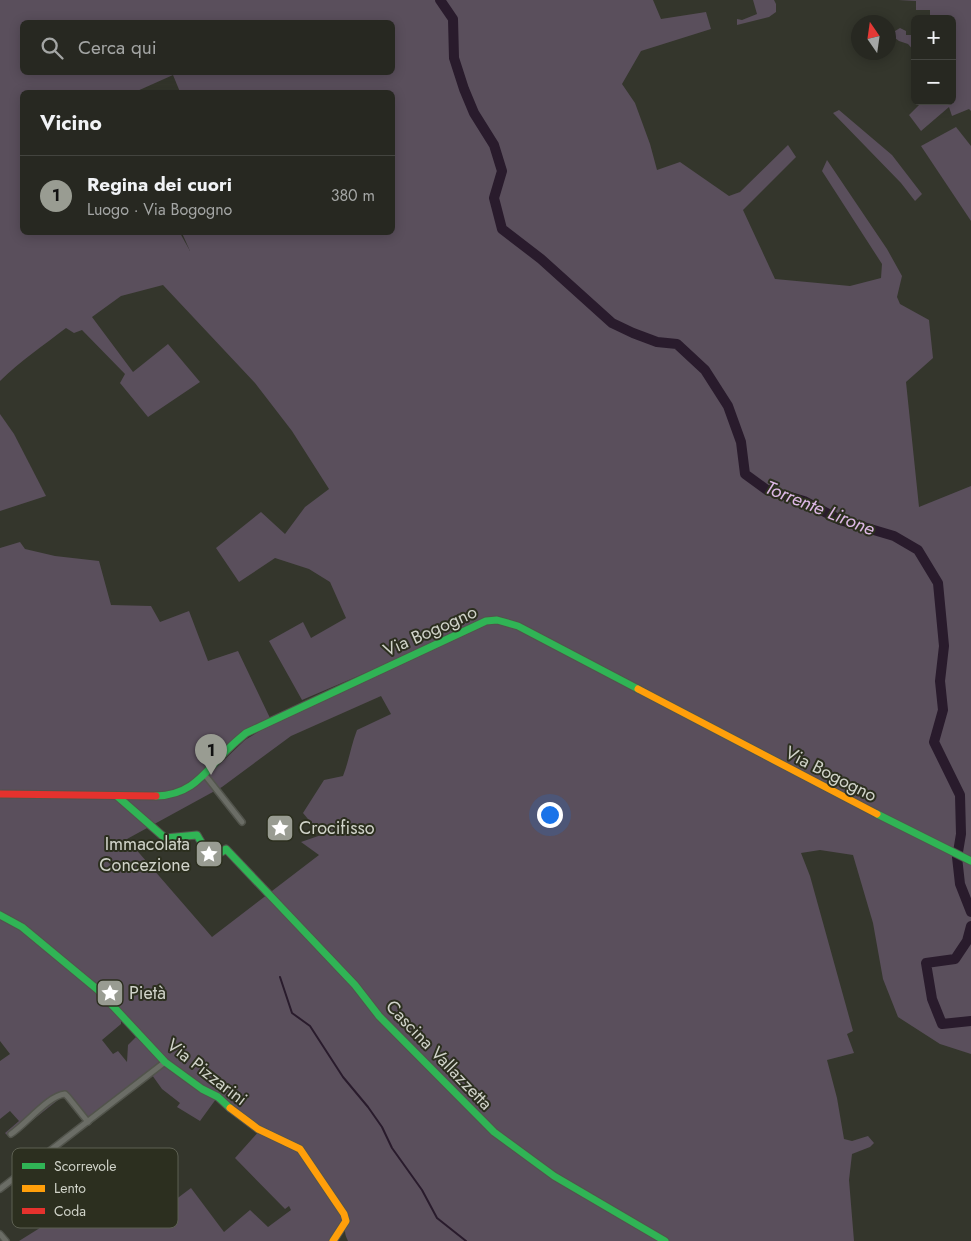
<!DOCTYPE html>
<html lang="it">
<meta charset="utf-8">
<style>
:root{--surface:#272821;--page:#33342e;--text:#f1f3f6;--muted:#a4a6a5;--line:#43443f;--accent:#999c92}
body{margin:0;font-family:Jost,sans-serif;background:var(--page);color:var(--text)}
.controls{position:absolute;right:15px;top:15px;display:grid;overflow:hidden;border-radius:8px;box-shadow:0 2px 12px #0003}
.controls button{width:45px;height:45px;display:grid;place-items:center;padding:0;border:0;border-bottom:1px solid var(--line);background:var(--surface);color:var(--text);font:25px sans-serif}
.compass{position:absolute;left:851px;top:15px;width:45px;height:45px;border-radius:50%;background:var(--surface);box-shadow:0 2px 12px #0003;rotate:347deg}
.you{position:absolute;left:549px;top:814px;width:18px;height:18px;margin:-12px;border:4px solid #fff;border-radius:50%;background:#1a73e8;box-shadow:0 0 0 8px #1a73e833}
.badge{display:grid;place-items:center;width:32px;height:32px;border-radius:50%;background:var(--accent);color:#111;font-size:16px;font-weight:700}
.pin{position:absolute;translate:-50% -41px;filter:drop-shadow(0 1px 2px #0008)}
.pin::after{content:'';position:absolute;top:26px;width:18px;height:15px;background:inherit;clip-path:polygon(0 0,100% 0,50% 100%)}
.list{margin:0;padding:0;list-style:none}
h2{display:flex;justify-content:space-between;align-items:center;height:65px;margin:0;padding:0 20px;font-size:21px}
h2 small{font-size:16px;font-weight:400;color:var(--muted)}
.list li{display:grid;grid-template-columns:32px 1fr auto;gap:15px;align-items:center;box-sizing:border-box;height:80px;padding:0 20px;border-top:1px solid var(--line)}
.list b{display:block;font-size:19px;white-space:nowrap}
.list p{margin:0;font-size:16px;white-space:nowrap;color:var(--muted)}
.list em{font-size:16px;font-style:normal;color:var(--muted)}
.icon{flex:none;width:28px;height:28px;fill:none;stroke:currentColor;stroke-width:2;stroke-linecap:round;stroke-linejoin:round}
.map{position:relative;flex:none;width:971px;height:1241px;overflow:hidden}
.search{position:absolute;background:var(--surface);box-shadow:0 2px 12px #0003;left:20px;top:20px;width:375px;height:55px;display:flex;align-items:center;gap:12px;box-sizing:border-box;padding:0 18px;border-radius:8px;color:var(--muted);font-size:19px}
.panel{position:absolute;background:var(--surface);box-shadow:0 2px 12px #0003;left:20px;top:90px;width:375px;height:145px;border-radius:8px}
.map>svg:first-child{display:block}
.green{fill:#5a4f5c;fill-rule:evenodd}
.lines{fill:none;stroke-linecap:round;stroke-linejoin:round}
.stream{stroke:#291b2c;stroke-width:2}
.river{stroke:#291b2c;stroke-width:10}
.street-casing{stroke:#52544c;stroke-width:8}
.fast-casing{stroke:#52544c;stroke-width:9}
.slow-casing{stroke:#52544c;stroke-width:9}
.jam-casing{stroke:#52544c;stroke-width:9}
.street{stroke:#6b6d66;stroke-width:5}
.fast{stroke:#30b455;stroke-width:7}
.slow{stroke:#ff9f0a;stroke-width:7}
.jam{stroke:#e5322d;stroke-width:7}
.labels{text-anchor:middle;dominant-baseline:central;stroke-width:4;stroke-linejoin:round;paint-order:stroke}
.street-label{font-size:18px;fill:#d0d3c9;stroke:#2c2f1f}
.poi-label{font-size:18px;fill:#d0d3c9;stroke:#2c2f1f;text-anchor:start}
.water-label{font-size:19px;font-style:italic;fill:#dcb7e4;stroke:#2c2f1f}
.key{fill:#2c2f1f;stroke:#5d6052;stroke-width:1}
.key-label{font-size:14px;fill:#d0d3c9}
</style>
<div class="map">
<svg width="971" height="1241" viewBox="0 0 971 1241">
<rect width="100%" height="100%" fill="#34362c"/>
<g class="green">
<path d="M0,0h653l8,19 45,-7 5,17 -70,22 -19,33 13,19 15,41 7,26 23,-8 49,34 11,-4 48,-47 8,12 -53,53 32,69 75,7 31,-8 1,-14 -60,-93 5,-11 60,89 15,27 -5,21 3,7 29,16 4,38 -27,24 13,125 52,-21v568l-31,-10 -42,-27 -15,-38 -10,-56 -20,-68 -33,-5 -19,3 9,23 43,155 -6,3 7,19 -27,7 10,38 7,41 8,2 16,-5 6,7 -4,4 -18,7 -3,26 5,61h-506c-4,-8 -4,-12 0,-20l-48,-72 -44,-23 -25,-22 -65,-43 -66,-71 -100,-77v-117l135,3 63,-14 47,-45 23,-14 130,-67 -96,41 -33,-59 34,-19 8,16 35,-20 -16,-36 -21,-13 -34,-11 -36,24 -23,-34 45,-36 24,22 20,-27 24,-18 -37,-58 -37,-48 -92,-98 -42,11 -29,21 41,55 35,-28 32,38 -52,35 -28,-34 5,-9 -43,-44 -8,3 -8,-5c-22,17 -46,33 -66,53zM22,22h370v50h-370zM173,75l7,17h212v140l-210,1 8,18 -10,-18 -158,-1v-140h113zM381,696l10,18 -34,16c-6,15 -8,31 -14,46l-19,4 -21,33 14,17 7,4 -23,8 18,13 -107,82 -85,-98 95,-52 69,-51z"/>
<path d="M753,0h21l2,4v8l-7,5 -32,8v-6l5,1 15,-6z"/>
<path d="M898,0h73v111l-2,-2 -17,7 -3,-9 -28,24 -12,-16 14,-14h29v-82h-22v-9h-14v-9z"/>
<path d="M900,28l6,3v4h9v17l-7,-8 -9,-3 -4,-3v-7z"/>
<path d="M839,110l53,45 30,39 -7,7 -14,-18 -68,-70z"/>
<path d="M956,127l15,19v75l-50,-75z"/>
<path d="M0,414l14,20 32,62 -46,15z"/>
<path d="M20,542l5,7 30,7 44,5 12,44 40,1 9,16 29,-11 19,50 30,-10 32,67c-8,4 -20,7 -27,14 -20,15 -34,41 -56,54 -7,3 -15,5 -22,7l-101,2 -64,-5v-242z"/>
<path d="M0,917l16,8 80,67 26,28 -1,2v2l-19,16 11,14 5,-3 9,11 1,-17 8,-8 25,25 -75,59 -19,-23 -4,-2 -53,42 -5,-5 14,-12 -9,-10 -10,8v-58l10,-7 -10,-13z"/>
<path d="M165,1065l51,34 -16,22 -23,-14 3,-4 -18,-14 -10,-14z"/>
<path d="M260,1130l40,20 21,30 23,41 -13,20h-312l40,-25 -32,-46 22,-16 15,20 6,-4 17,23 13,13c19,-7 30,-21 37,-40l12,14 26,20 16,-12 33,44 26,-22 18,17 23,-17 -2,-4 -4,3 -50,-51z"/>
</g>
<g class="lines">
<g class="stream">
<path d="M971,928v-1"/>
<path d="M280,977l12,36 18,13 33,51 25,30 14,20 10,21 30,42 15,28 29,23"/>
</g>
<g class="river">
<path d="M440,0l13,19 1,39 10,31 10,24 20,32 8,26 -8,27 8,31 39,30 71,64 21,10 24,9 20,2 28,26 23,36 13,36 4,32 22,16 37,11 36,19 54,16 24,14 20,33 6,63 -4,35 3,29 -9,32 26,53 1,39 -3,18"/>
<path d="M957,857l3,27 11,28"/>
<path d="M971,926l-4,15 -12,18 -29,4 6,36 10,25 29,-3"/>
</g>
<g class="street-casing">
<g id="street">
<path d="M205,775l37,47"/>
<path d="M11,1134c15,-10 38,-39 54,-40l3,3 20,25"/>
<path d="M0,1189l165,-127"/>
<path d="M0,1234l6,7"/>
</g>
</g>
<g class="fast-casing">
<g id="fast">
<path d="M117,796l48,42 32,-3 14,24 15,-10 129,136 24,31 115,116 60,44 111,65"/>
<path d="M156,796c37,-1 49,-24 72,-47 6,-6 12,-11 18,-16l240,-112 11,-1 21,6 120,63"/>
<path d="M877,814l94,47"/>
<path d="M0,915l22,12 76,63 67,72 37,27 16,8 12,11"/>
</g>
</g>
<g class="slow-casing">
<g id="slow">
<path d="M638,689l239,125"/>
<path d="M230,1108l28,21 42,20 44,65 2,7 -13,20"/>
</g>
</g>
<g class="jam-casing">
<path id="jam" d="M0,794l156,2"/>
</g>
<use href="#street" class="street"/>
<use href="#fast" class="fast"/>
<use href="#slow" class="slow"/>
<use href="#jam" class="jam"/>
</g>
<defs>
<g id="sight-square" transform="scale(1.4375)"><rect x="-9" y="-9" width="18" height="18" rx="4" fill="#999c92" stroke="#2c2f1f"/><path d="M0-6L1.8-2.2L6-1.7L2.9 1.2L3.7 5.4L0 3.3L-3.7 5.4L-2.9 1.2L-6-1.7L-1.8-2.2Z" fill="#fff"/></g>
</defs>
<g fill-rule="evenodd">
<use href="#sight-square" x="280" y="828"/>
<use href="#sight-square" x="209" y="854"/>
<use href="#sight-square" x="110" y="993"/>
</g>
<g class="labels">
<g class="street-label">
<text transform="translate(430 631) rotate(-24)">Via Bogogno</text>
<text transform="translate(831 774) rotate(27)">Via Bogogno</text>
<text transform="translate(439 1055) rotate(46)">Cascina Vallazzetta</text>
<text transform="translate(207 1072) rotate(38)">Via Pizzarini</text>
</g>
<g class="poi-label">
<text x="299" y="828">Crocifisso</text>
<text x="190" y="844" text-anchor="end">Immacolata<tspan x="190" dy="21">Concezione</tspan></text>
<text x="129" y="993">Pietà</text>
</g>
<g class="water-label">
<text transform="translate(820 508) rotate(22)">Torrente Lirone</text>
</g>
</g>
<rect x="12" y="1148" width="166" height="80" rx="8" class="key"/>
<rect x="22" y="1163" width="23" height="6" fill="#30b455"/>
<rect x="22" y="1185" width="23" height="7" fill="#ff9f0a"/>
<rect x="22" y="1208" width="23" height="6" fill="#e5322d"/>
<g class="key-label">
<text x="54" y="1171">Scorrevole</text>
<text x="54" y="1193">Lento</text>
<text x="54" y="1216">Coda</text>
</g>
</svg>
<div class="controls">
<button>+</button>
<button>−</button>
</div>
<svg class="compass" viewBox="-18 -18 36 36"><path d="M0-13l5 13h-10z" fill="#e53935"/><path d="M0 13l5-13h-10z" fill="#a4a6a5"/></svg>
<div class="you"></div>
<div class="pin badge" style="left:211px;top:775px">1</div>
<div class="search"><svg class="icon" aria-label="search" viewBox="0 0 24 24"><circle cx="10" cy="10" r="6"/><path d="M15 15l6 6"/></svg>Cerca qui</div>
<section class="panel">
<h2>Vicino<small></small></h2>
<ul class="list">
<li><span class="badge">1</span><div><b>Regina dei cuori</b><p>Luogo · Via Bogogno</p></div><em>380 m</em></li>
</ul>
</section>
</div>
